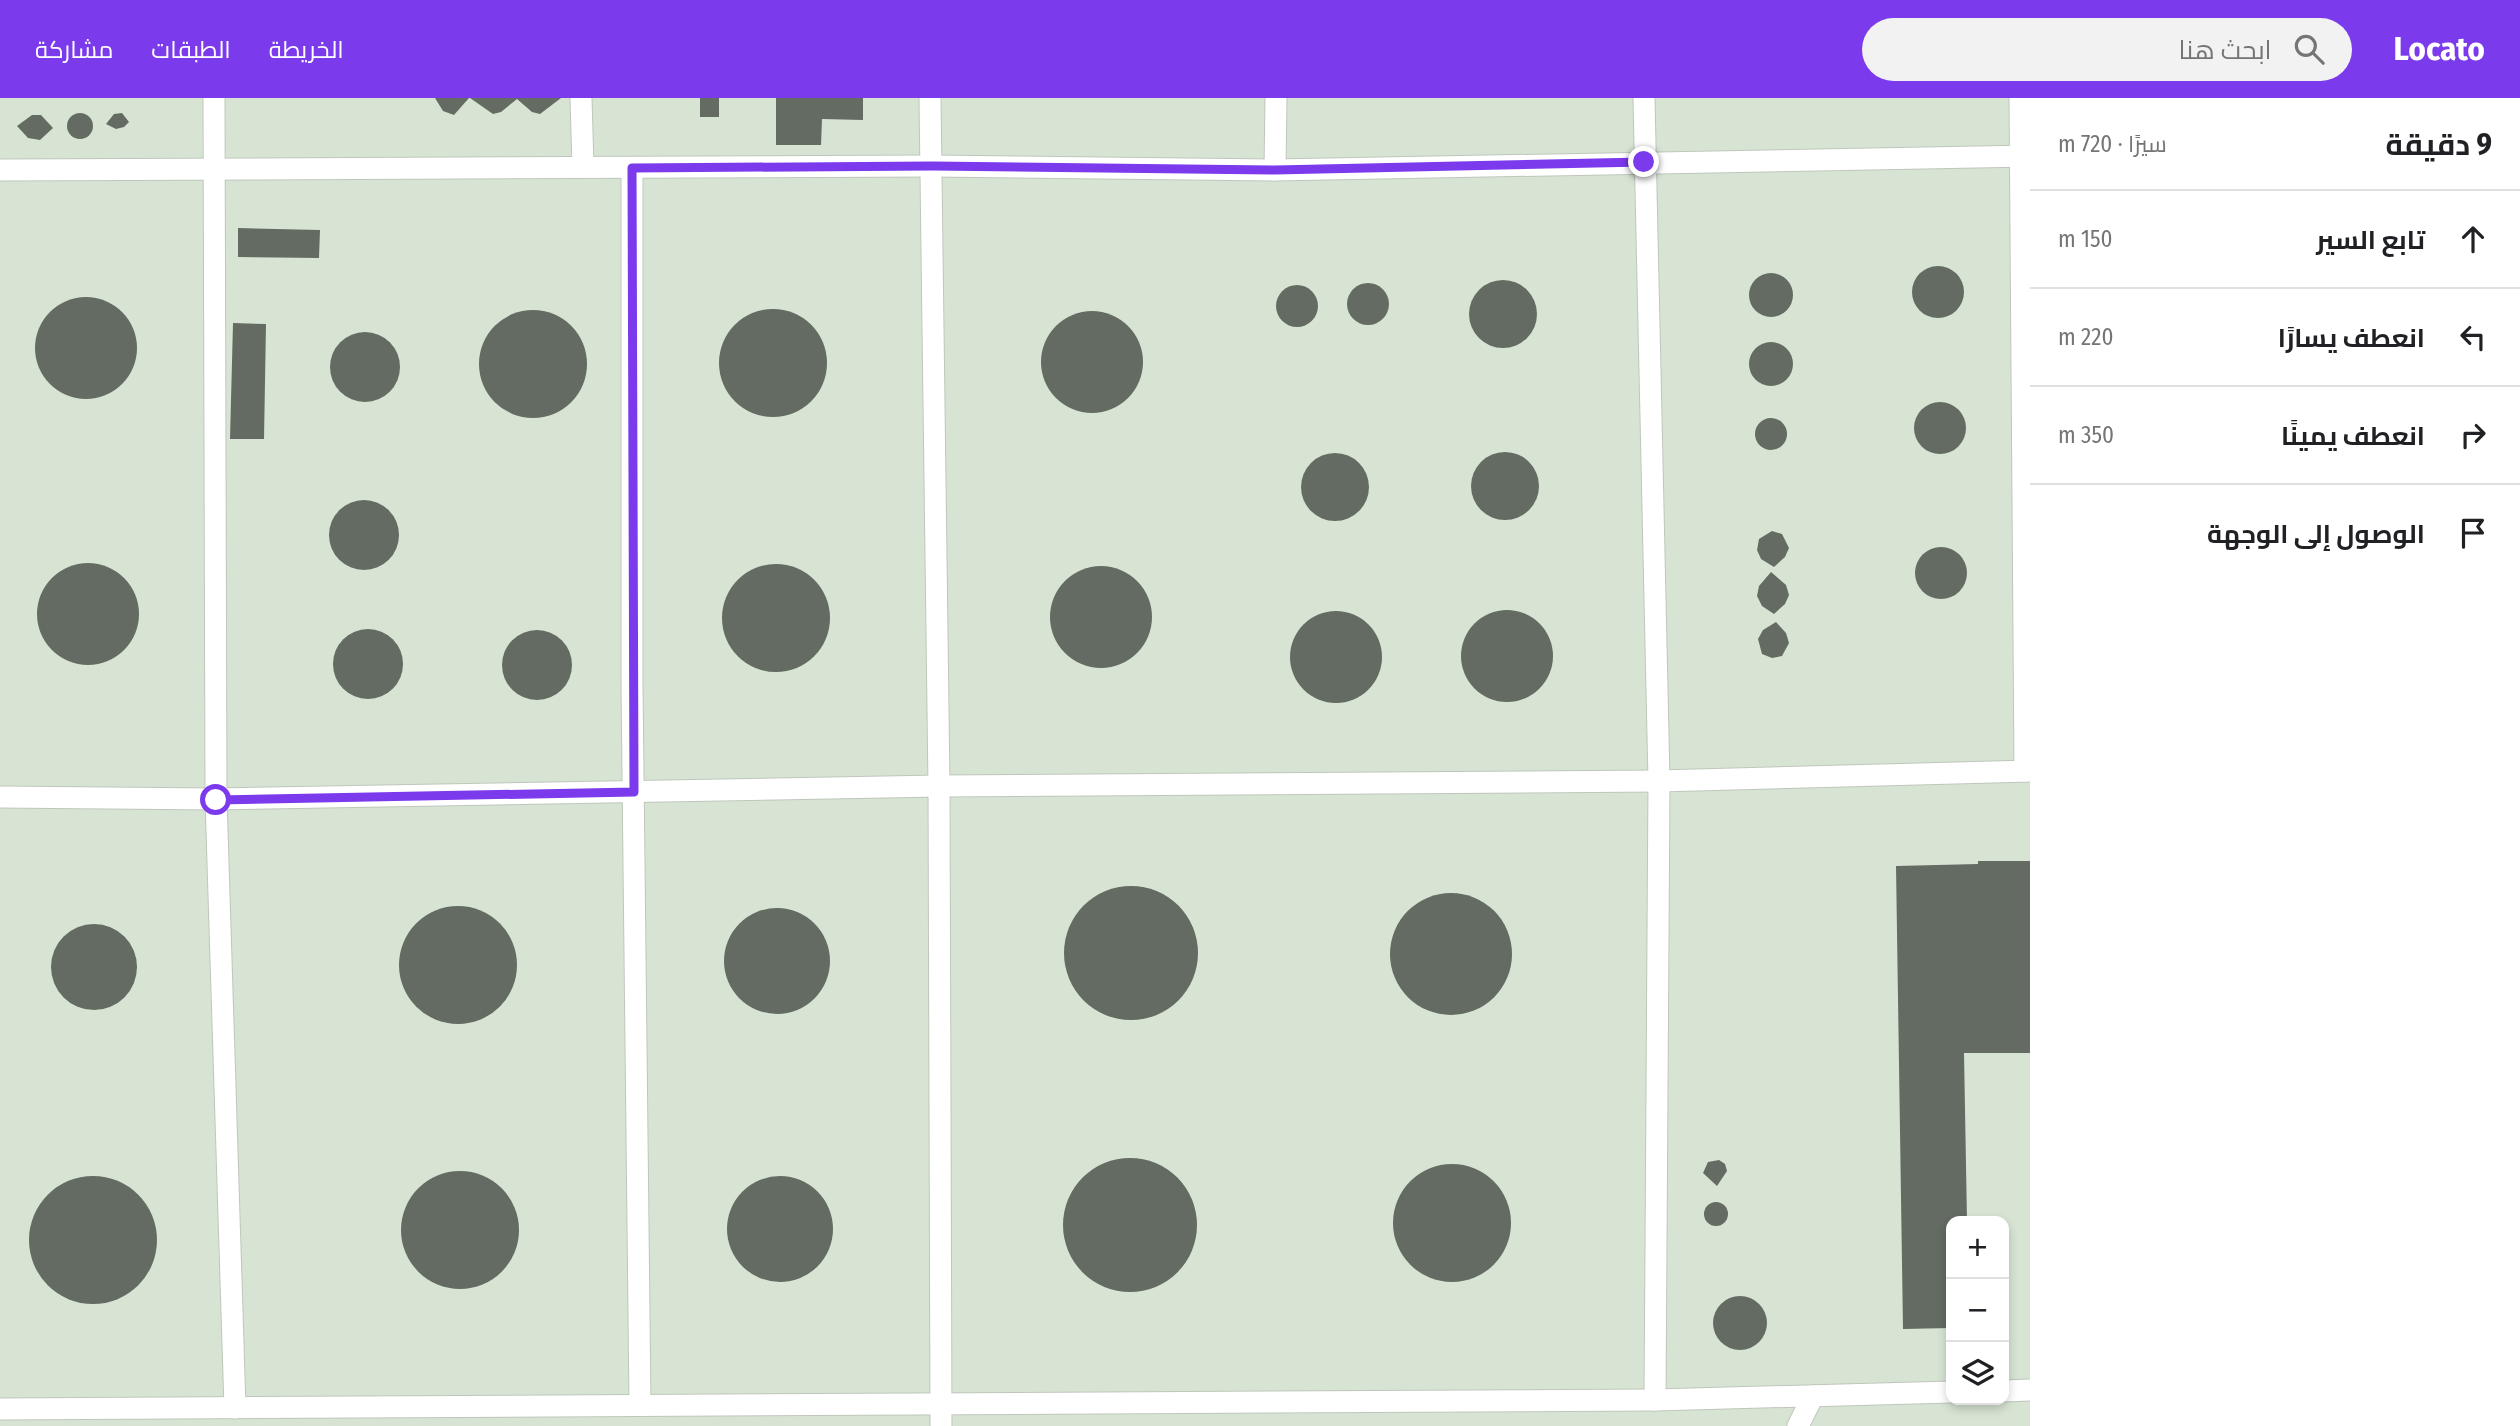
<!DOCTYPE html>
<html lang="ar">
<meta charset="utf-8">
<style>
:root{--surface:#fff;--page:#f2f2f2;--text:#202124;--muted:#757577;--line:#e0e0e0;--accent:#7c3aed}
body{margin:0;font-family:"Fira Sans Condensed",Cairo,sans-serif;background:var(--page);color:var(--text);direction:rtl}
.controls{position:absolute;right:21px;bottom:21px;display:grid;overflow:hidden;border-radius:14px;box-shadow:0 4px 10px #0003}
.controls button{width:63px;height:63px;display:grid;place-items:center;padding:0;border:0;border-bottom:2px solid var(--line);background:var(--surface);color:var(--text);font:35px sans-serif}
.stop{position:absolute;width:21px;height:21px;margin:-16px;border:5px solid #7c3aed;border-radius:50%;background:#fff}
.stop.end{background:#7c3aed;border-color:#fff;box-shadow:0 2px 7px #0008}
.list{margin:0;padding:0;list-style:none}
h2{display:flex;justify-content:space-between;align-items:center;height:91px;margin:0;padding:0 28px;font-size:30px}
h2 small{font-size:23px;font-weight:400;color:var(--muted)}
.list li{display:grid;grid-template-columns:46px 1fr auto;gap:21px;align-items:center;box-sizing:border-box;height:98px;padding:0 28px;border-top:2px solid var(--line)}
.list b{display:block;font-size:26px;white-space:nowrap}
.list em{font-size:23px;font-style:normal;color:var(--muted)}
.icon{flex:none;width:38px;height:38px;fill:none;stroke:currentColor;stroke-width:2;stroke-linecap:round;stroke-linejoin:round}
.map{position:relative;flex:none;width:2030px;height:1328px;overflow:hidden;direction:ltr}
header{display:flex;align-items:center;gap:42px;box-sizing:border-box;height:98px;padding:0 35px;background:var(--accent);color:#fff}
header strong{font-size:33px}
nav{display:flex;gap:38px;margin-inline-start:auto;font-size:24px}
.search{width:490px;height:63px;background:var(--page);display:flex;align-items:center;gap:18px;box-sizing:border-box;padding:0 24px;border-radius:38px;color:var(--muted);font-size:26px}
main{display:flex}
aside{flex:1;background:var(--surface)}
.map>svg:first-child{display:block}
.built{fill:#d7e4d3;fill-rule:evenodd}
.building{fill:#646b62}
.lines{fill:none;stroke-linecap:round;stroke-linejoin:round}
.minor-casing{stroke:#bfc7bc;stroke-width:23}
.minor{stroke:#fff;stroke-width:21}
.route{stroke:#7c3aed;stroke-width:9}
</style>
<header>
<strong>Locato</strong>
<div class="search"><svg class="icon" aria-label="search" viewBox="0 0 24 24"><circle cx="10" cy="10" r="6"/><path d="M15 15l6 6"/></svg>ابحث هنا</div>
<nav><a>الخريطة</a><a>الطبقات</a><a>مشاركة</a></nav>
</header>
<main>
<aside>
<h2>9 دقيقة<small>سيرًا · 720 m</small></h2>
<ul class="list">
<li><svg class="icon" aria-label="ahead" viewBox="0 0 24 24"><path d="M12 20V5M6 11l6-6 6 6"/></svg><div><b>تابع السير</b></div><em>150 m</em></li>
<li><svg class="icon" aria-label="left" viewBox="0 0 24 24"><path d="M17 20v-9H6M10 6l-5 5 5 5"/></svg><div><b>انعطف يسارًا</b></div><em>220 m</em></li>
<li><svg class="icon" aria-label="right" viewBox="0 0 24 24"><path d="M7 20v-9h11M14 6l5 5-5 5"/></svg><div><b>انعطف يمينًا</b></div><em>350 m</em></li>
<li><svg class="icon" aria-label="arrive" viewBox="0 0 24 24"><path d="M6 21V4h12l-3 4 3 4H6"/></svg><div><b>الوصول إلى الوجهة</b></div></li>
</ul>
</aside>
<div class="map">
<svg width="2030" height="1328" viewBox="0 0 2030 1328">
<rect width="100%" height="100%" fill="#e6eee3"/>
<path class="built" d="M0,0h2030v1328h-2030zM1951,1123h53v179h-53z"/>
<g class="building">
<path d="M435,0h34l-15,17 -11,-4z"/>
<path d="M470,0h91l-21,16 -8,-2 -15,-13 -16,13 -8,2z"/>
<rect x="700" y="0" width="19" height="19"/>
<path d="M776,0h87v22l-41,-1 -1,26h-45z"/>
<circle cx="80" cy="28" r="13"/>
<path d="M122,15l7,9 -5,5 -8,2 -10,-5 8,-10z"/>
<path d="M32,17h9l12,13 -13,12 -12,-2 -11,-12z"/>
<path d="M238,130l82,2 -1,28 -81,-1z"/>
<circle cx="1938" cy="194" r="26"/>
<circle cx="1771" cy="197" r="22"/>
<circle cx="1503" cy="216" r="34"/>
<circle cx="1368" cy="206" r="21"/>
<circle cx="1297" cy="208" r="21"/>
<circle cx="86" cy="250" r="51"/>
<circle cx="773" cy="265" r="54"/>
<circle cx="533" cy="266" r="54"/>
<circle cx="1092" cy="264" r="51"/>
<path d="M233,225l33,1 -2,115h-34z"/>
<circle cx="365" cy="269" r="35"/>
<circle cx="1771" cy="266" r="22"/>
<circle cx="1940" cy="330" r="26"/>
<circle cx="1771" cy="336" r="16"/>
<circle cx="1505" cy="388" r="34"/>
<circle cx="1335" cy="389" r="34"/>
<circle cx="364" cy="437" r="35"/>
<path d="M1772,433l10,3 7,14 -4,9 -11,10 -13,-8 -4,-9 2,-11z"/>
<circle cx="1941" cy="475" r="26"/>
<circle cx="88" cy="516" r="51"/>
<circle cx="776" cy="520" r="54"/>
<circle cx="1101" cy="519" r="51"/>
<path d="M1771,474l15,13 3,10 -4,9 -11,10 -12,-8 -5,-10 2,-10z"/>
<circle cx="1507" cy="558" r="46"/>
<circle cx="1336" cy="559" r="46"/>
<path d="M1776,524l10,11 3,10 -7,13 -10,2 -10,-4 -4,-15 5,-9z"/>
<circle cx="368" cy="566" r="35"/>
<circle cx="537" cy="567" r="35"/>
<path d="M1978,763h52v192h-66l3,168h-16v107l-48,1 -7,-463 82,-2z"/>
<circle cx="1131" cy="855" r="67"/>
<circle cx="1451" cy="856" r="61"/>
<circle cx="458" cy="867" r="59"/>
<circle cx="777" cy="863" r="53"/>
<circle cx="94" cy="869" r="43"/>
<circle cx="1130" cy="1127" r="67"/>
<path d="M1719,1062l6,4 2,7 -10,15 -14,-13 5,-11z"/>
<circle cx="1452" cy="1125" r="59"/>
<circle cx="460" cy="1132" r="59"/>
<circle cx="93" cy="1142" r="64"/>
<circle cx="780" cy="1131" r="53"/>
<circle cx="1716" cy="1116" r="12"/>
<circle cx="1740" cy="1225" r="27"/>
</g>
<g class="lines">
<g class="minor-casing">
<g id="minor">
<path d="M214,0l2,701 19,609"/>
<path d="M581,0l2,69"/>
<path d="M930,0l9,688 2,640"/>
<path d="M1644,0l15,683 -4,619"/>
<path d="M2020,0l5,673"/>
<path d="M632,70v517l8,720"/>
<path d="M0,72l932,-4 343,4 755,-14"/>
<path d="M1275,72l1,-72"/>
<path d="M0,699l216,2 723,-13 720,-5 371,-10"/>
<path d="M2004,1293l26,-1"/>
<path d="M0,1311l1655,-9 296,-8"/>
<path d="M1798,1328l15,-30"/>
</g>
</g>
<use href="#minor" class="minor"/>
</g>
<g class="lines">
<path class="route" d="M216,702l418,-8 -2,-624 300,-2 343,4 369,-8"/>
</g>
</svg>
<div class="controls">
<button>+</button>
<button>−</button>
<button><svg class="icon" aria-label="layers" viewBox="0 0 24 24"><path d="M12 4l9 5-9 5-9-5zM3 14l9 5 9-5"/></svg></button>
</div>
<div class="stop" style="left:216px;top:702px"></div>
<div class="stop end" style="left:1644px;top:64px"></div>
</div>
</main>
